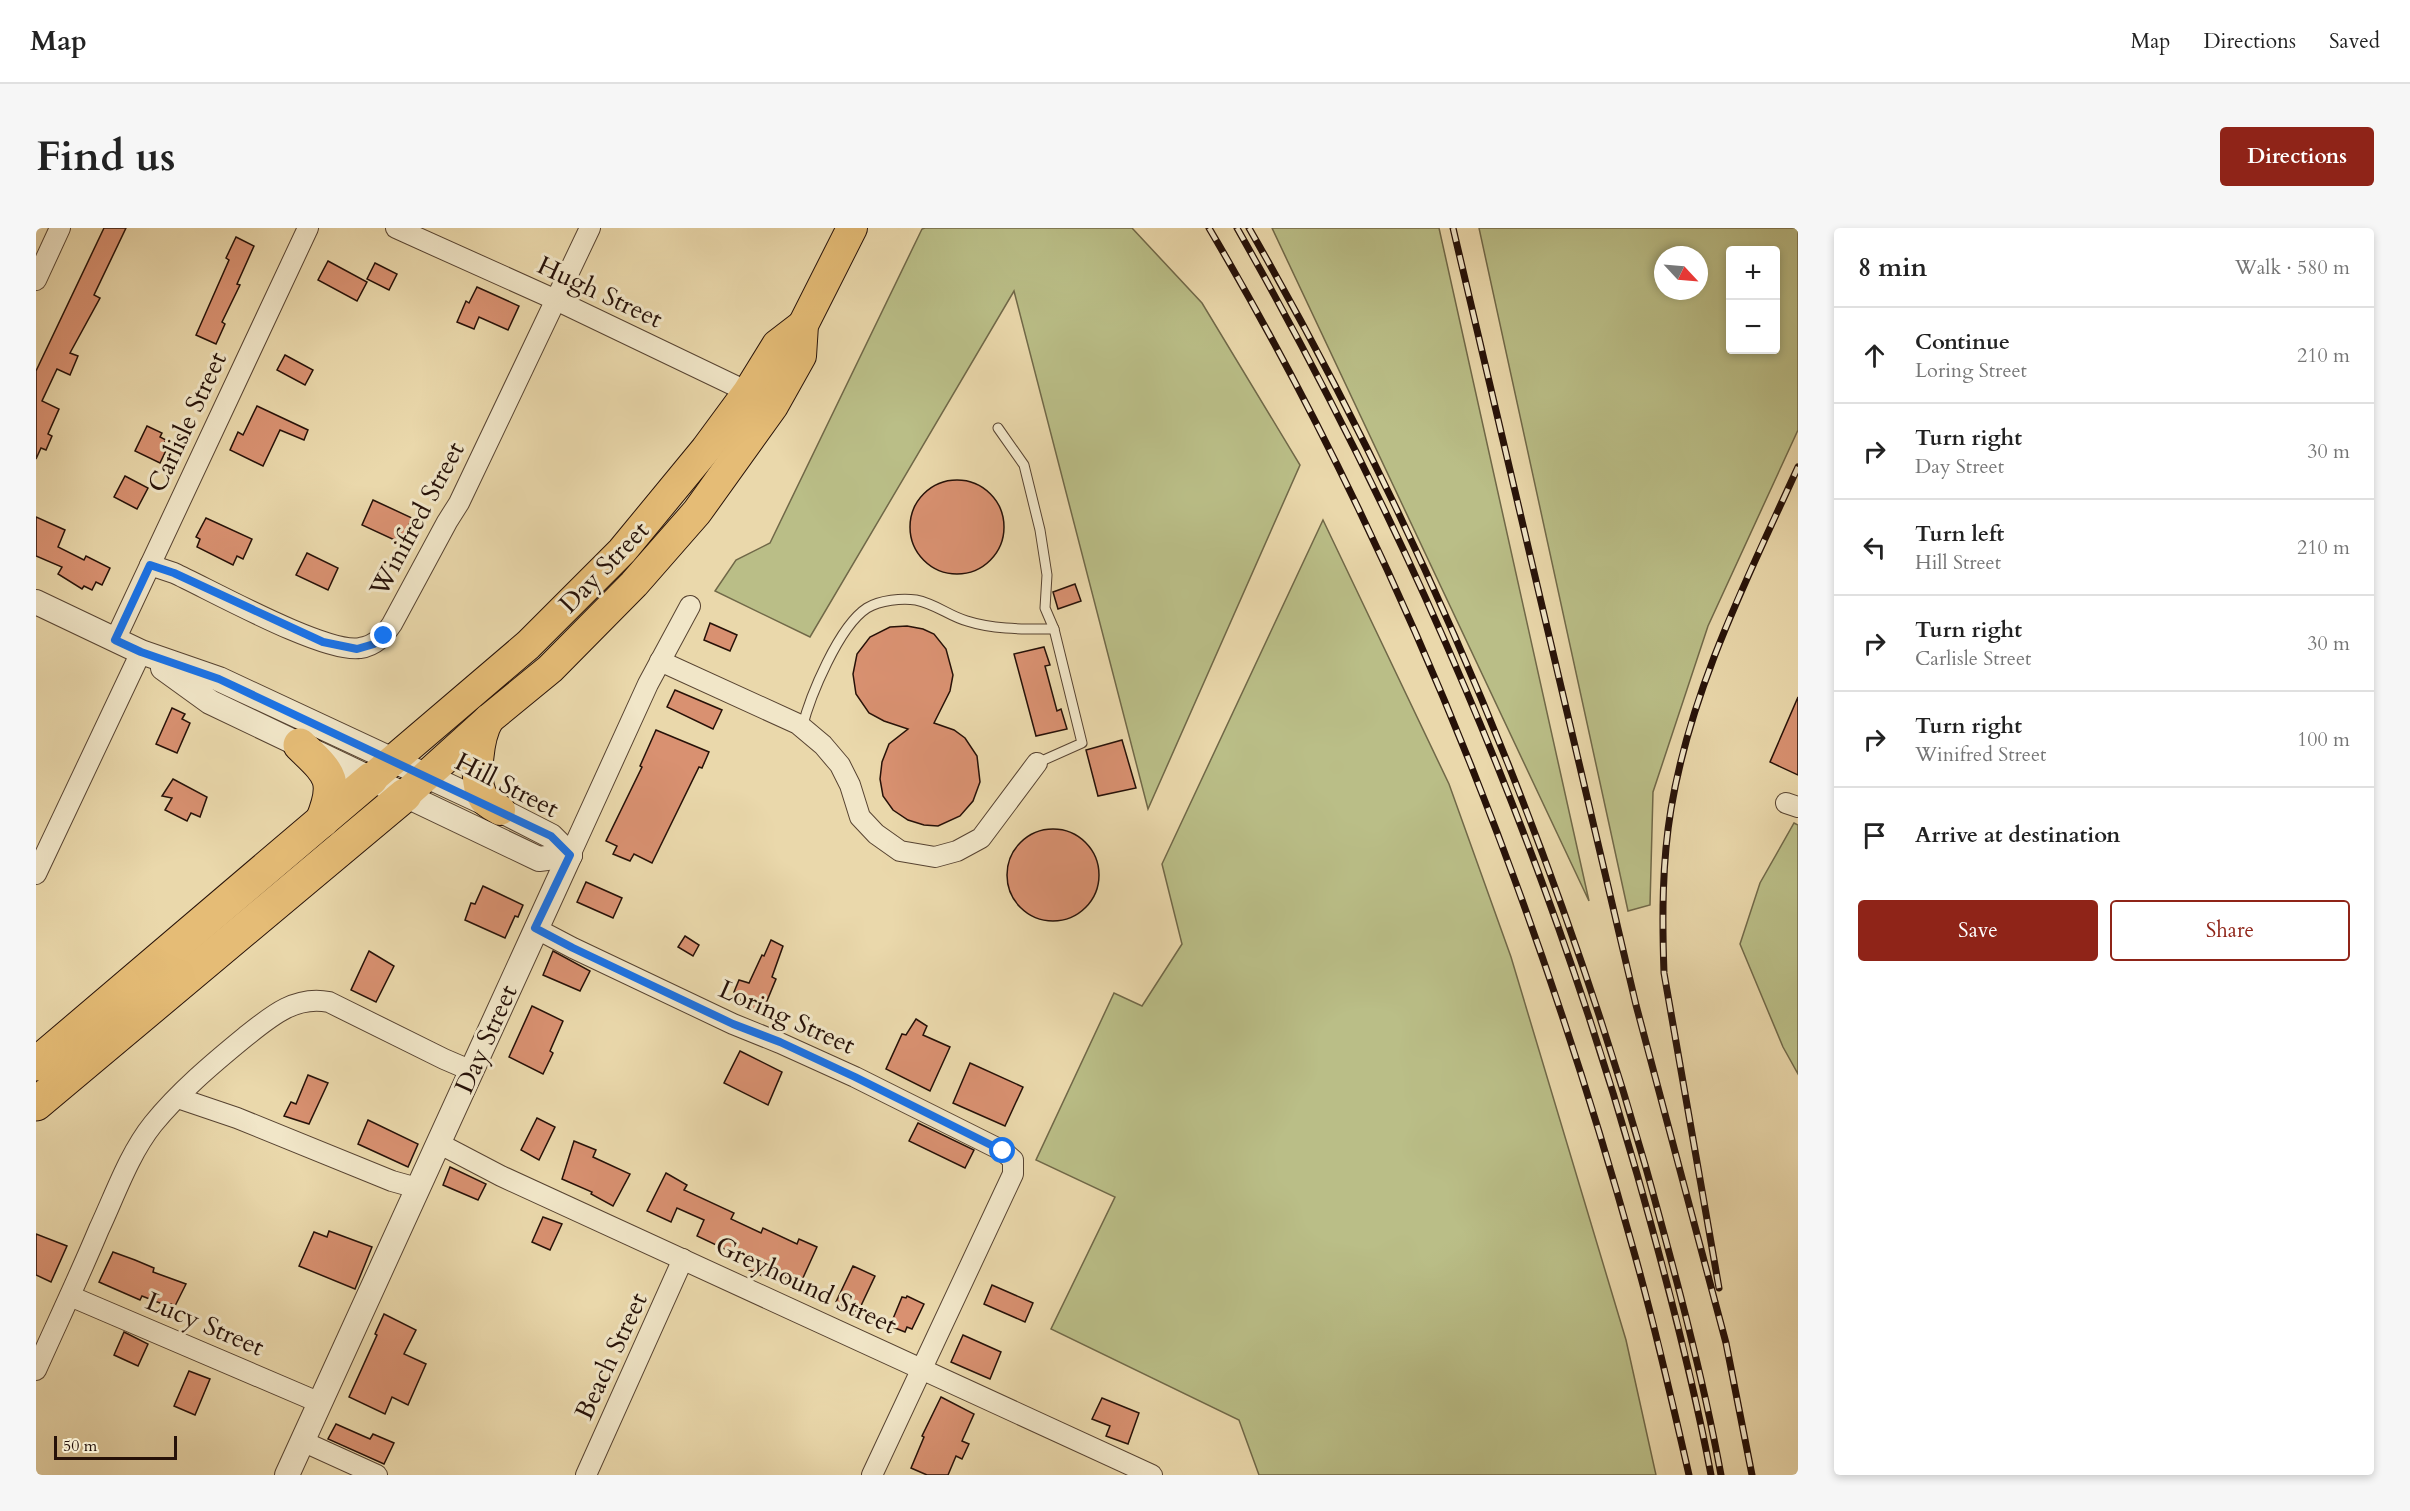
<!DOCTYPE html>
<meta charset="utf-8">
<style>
:root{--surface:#fff;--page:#f6f6f6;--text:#222;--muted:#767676;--line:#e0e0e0;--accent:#8f2418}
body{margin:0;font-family:Cardo,serif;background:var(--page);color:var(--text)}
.controls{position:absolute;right:18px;top:18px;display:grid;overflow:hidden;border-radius:6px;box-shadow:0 3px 9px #0003}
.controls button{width:54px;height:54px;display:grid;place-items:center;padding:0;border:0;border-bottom:2px solid var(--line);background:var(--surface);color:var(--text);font:30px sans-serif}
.compass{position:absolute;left:1618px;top:18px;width:54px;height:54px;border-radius:50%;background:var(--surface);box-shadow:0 3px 9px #0003;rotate:116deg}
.scale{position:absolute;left:18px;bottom:15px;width:123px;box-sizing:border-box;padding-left:6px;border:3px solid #261108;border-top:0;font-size:16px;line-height:21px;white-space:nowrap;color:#261108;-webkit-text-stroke:4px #f1e6c8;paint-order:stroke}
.stop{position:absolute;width:18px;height:18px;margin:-14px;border:4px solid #1a73e8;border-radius:50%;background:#fff}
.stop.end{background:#1a73e8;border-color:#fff;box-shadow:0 2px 6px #0008}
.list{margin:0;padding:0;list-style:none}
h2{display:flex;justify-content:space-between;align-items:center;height:78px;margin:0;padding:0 24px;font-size:26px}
h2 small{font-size:20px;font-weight:400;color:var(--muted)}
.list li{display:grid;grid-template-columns:39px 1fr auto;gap:18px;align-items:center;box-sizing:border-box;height:96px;padding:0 24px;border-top:2px solid var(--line)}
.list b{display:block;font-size:22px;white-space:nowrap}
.list p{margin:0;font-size:20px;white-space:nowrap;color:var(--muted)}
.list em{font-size:20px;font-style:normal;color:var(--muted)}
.actions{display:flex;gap:12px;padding:18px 24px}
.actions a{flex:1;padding:14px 0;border:2px solid var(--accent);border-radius:6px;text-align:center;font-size:21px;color:var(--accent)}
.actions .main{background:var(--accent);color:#fff}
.icon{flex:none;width:33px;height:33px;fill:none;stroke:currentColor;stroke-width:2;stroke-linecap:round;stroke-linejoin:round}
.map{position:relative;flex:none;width:1762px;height:1247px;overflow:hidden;border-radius:6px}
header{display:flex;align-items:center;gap:36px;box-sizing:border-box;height:84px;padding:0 30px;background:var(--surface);border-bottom:2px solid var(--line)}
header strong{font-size:28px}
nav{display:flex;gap:33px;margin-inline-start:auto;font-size:21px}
.intro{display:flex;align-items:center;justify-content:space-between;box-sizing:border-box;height:144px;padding:0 36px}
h1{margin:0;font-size:42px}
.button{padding:15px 27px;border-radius:6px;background:var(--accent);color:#fff;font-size:21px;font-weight:700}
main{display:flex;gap:36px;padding:0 36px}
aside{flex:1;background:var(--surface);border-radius:6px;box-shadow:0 3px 9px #0003}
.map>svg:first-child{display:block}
.green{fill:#babe87;stroke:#706848;stroke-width:1.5;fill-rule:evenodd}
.building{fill:#d99171;stroke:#261108;stroke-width:1.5}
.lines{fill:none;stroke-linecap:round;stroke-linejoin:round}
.service-casing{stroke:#574331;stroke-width:11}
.minor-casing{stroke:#574331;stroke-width:22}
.tertiary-casing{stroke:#574331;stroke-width:26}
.primary-casing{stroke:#261108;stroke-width:32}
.motorway-casing{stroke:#261108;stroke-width:35}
.service{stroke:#f1e6c8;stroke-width:9}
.minor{stroke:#f1e6c8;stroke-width:20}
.tertiary{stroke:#f1e6c8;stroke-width:24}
.primary{stroke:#e5bc76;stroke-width:30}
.motorway{stroke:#e5bc76;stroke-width:33}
.rail-casing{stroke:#261108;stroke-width:7}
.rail{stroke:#f1e6c8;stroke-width:4.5;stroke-dasharray:14;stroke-linecap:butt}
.route{stroke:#1a73e8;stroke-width:8}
.labels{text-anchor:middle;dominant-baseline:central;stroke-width:6;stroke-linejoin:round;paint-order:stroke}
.street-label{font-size:26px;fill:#261108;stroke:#f1e6c8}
</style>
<header>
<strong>Map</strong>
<nav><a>Map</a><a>Directions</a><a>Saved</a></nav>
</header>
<div class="intro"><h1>Find us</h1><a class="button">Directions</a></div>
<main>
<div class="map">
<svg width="1762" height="1247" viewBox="0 0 1762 1247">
<rect width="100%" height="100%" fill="#ead8ab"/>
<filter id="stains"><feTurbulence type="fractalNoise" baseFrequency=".00333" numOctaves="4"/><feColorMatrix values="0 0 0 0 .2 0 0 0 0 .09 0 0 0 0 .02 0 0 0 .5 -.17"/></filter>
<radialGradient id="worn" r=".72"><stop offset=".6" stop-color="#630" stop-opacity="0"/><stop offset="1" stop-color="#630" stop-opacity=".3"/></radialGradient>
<g class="green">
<path d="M889,0h207l70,75 98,162 -152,344 -134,-518 -204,346 -95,-46 21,-31 34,-17 152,-314z"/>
<path d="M1236,0h167l150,673z"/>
<path d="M1443,0h319v202l-90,196 -55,166 -3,113 -22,6zM1740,22v100h-46v-100zM1627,27h36v36h-36z"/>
<path d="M1287,292l126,264 62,173 115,383 30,135h-397l-20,-55 -188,-91 64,-132 -79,-37 78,-167 28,13 40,-62 -20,-80z"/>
<path d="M1758,595l4,2v249l-15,-27 -43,-103 20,-61z"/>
</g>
<g class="building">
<path d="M68,0h22l-32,67 6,3 -30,55 8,3 -8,19 -13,-6 -15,32 17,8 -11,25 4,2 -6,14 -5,-2 -5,11v-88z"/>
<path d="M200,9l18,9 -17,38 3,1 -18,37 3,2 -9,20 -20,-9 33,-75 -3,-2z"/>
<path d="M292,33l39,21 -10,19 -39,-21z"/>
<path d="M339,35l22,11 -8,16 -22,-11z"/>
<path d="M441,59l42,19 -11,24 -29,-13 -5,12 -17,-7 9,-21 3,2z"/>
<path d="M249,127l28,15 -8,15 -28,-15z"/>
<path d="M221,178l51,24 -4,10 -24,-10 -17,36 -33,-16 8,-18 5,3z"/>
<path d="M111,198l15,7 -2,4 6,3 -1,2 4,2 -9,19 -25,-12z"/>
<path d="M89,248l23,12 -11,21 -23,-12z"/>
<circle cx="921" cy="299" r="47"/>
<path d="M337,272l39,18 -11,25 -39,-18z"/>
<path d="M0,289l29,13 -7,17 26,13 2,-4 24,12 -8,17 -6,-3 -4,8 -8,-4 -2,3 -24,-15 4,-7 -26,-11z"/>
<path d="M170,290l46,21 -9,20 -6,-3 -4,9 -36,-18 3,-8 -4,-2z"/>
<path d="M271,325l31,15 -10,22 -32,-15z"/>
<path d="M1039,356l6,17 -23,8 -5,-17z"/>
<path d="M674,395l27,12 -7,16 -26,-11z"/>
<path d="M871,398l16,3 11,5 12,15 7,26 -3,16 -16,32 20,7 11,8 12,18 3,26 -7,19 -13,15 -22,10 -14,-1 -16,-5 -15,-10 -10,-14 -3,-17 2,-17 7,-18 19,-15 -24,-8 -15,-8 -13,-19 -3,-20 4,-20 13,-17 20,-10z"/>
<path d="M1008,419l6,18 -5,1 12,45 4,-2 6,20 -31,7 -22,-82z"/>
<path d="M639,462l47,20 -9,19 -46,-22z"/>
<path d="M1762,469v78l-28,-13z"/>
<path d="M136,480l13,6 -3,5 8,4 -13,30 -21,-9z"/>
<path d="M620,502l53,22 -7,16 -3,-1 -47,96 -18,-9 -4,7 -17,-7 4,-8 -11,-5 36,-74 -2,-1z"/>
<path d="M1086,512l14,48 -38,8 -12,-46z"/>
<path d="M137,551l34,18 -7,20 -9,-4 -4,8 -22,-11 7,-12 -10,-2z"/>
<circle cx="1017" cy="647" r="46"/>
<path d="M550,654l36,16 -9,20 -36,-16z"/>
<path d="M447,658l40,19 -5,12 -3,-1 -10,22 -40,-18 6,-17 4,1z"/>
<path d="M649,708l14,9 -6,11 -15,-9z"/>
<path d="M735,712l12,6 -11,31 4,2 -14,34 -22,-10 3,-8 -9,-3 5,-12 10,3 13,-28 2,1z"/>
<path d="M333,723l25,15 -18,36 -25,-12z"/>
<path d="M517,723l37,20 -10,20 -37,-16z"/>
<path d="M496,778l31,15 -13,30 3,2 -10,21 -34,-17z"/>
<path d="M880,791l11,7 -4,9 27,12 -20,44 -44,-22 16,-35 4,1z"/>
<path d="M704,823l42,21 -14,33 -44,-22z"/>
<path d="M934,835l53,24 -18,39 -52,-23z"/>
<path d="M272,847l20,8 -19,41 -25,-8 7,-14 5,2z"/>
<path d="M501,890l18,9 -16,33 -18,-10z"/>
<path d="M332,892l50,24 -10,23 -50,-23z"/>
<path d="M882,895l56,27 -9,18 -56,-27z"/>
<path d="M538,913l22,9 -3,7 37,17 -17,32 -22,-12 1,-2 -30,-13z"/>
<path d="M414,939l36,17 -8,16 -35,-15z"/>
<path d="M630,945l21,12 -3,5 50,23 -3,6 30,14 2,-5 34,16 2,-5 18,8 -15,33 -4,-2 -2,4 -26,-11 -3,7 -22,-10 3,-8 -51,-24 7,-16 -27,-12 -6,14 -24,-11z"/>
<path d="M507,989l19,7 -12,26 -18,-8z"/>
<path d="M293,1003l43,16 -17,42 -56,-23 15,-34 13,5z"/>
<path d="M0,1006l31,12 -16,36 -15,-7z"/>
<path d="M77,1024l22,8 19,8 -1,4 33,12 -11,22 -4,-2 -1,3 -28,-11 -2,4 -41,-18z"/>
<path d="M817,1038l22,10 -17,36 -22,-10z"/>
<path d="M956,1057l41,18 -8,19 -41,-18z"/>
<path d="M871,1068l17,8 -12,25 -5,-2 -2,5 -15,-6 12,-29 4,1z"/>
<path d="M348,1086l32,16 -12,24 22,10 -18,41 -16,-8 -7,17 -36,-17 28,-62 -2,-1z"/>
<path d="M88,1104l24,12 -10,22 -24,-11z"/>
<path d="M927,1107l38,17 -11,27 -39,-17z"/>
<path d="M153,1143l21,8 -15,36 -21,-9z"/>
<path d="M905,1169l33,17 -12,27 7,3 -7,15 -6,-3 -8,19h-21l-16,-7 13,-31 -2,-1z"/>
<path d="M1066,1170l37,15 -11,31 -22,-8 4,-10 -18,-7z"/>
<path d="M300,1196l34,15 3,-5 21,9 -10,21 -56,-25z"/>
</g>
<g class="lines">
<g class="service-casing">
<g id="service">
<path d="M962,200l26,37 16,65 7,45 -2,33 9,21"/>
<path d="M766,500c8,-32 37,-102 65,-120 13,-8 35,-10 49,-8 20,4 33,16 51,21 28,9 57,8 87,8l28,114 -45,20"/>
</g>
</g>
<g class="minor-casing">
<g id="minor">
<path d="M360,0l160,72 192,92"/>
<path d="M0,52l24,-52"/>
<path d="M114,337l24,8c37,17 151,81 186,75 15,-2 24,-12 32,-24l55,-102 12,-19 131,-275"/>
<path d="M79,412l193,-412"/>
<path d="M624,433l138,63 25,21 17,20 10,20 10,32 16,17 24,17 35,6 22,-6 24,-13 56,-75"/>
<path d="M1750,575l12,4"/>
<path d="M534,627l78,-171 42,-78"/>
<path d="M0,646l105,-222"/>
<path d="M499,700l38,20 160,76 47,19 75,34 148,74 10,9v14l-141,301"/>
<path d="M142,870l59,20 155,63 25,7"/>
<path d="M402,915l63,33 651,299"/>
<path d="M34,1068l248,106"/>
<path d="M0,1142c21,-47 43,-93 63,-141 16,-34 30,-75 54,-105 26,-32 59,-60 92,-87 25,-20 50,-42 84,-35l115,57 28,12"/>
<path d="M266,1213l75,34"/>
<path d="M550,1247l97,-216"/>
</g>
</g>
<g class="tertiary-casing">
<g id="tertiary">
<path d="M0,374l105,50 78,27 281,131 51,26 19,19"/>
<path d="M127,440l47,34 329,157 31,-4"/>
<path d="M251,1247l283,-620"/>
</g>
</g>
<g class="primary-casing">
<g id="primary">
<path d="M453,491c-10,16 -17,62 -5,80 3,4 11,8 16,11"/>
<path d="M335,551l157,-134 94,-94 84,-102 42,-57 29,-47 26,-20"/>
<path d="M369,567l84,-76 61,-50 84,-85 63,-72 76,-106 28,-50 2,-31 49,-97"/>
</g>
</g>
<g class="motorway-casing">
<g id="motorway">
<path d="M264,517c29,28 39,34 22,76"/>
<path d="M0,836l335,-285"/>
<path d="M0,876l369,-309"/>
</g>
</g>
<use href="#service" class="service"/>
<use href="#minor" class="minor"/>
<use href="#tertiary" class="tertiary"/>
<use href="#primary" class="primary"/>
<use href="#motorway" class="motorway"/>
<g class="rail-casing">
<g id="rail">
<path d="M1173,0c188,319 326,667 425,1024 21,74 38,149 55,223"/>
<path d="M1201,0c171,302 305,612 400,946 28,99 55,200 74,301"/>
<path d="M1213,0c170,296 303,612 397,940 28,101 56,204 75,307"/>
<path d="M1417,0l183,777 90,338 26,132"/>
<path d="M1683,1060l-55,-315c-2,-55 -2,-110 7,-164 20,-121 77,-232 127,-342"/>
</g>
</g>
<use href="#rail" class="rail"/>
</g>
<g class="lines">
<path class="route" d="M348,408l-10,8 -17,5 -34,-7 -149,-69 -24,-8 -35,75 26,12 78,27 332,157 19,19 -35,73 38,20 160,76 47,18 75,35 148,74"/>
</g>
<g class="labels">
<g class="street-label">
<text transform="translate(564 64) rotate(25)">Hugh Street</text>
<text transform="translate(151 194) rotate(-65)">Carlisle Street</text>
<text transform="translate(381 291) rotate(-62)">Winifred Street</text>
<text transform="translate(568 339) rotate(-46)">Day Street</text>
<text transform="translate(471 557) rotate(27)">Hill Street</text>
<text transform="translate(751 789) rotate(24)">Loring Street</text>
<text transform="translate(450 811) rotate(-66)">Day Street</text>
<text transform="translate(770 1057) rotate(25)">Greyhound Street</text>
<text transform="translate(169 1096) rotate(23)">Lucy Street</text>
<text transform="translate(575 1128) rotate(-65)">Beach Street</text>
</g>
</g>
<rect width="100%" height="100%" filter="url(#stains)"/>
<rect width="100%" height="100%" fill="url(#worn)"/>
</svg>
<div class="controls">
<button>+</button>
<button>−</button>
</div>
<svg class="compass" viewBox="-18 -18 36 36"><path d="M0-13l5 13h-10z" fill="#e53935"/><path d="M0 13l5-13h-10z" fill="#767676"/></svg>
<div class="scale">50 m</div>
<div class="stop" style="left:967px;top:923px"></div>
<div class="stop end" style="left:348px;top:408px"></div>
</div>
<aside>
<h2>8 min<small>Walk · 580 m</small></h2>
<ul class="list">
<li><svg class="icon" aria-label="ahead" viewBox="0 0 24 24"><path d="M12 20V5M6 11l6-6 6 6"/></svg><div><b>Continue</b><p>Loring Street</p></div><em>210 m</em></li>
<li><svg class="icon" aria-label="right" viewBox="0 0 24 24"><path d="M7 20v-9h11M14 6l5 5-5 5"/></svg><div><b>Turn right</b><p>Day Street</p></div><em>30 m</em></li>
<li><svg class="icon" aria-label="left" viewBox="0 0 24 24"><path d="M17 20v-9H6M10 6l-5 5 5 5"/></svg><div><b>Turn left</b><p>Hill Street</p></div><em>210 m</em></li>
<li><svg class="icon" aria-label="right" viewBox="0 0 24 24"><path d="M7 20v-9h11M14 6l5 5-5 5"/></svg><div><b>Turn right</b><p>Carlisle Street</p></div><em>30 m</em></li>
<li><svg class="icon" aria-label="right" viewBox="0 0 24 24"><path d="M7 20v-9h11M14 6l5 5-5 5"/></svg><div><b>Turn right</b><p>Winifred Street</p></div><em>100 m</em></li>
<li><svg class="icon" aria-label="arrive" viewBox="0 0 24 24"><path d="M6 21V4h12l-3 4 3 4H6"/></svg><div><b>Arrive at destination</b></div></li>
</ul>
<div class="actions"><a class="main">Save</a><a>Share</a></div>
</aside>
</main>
